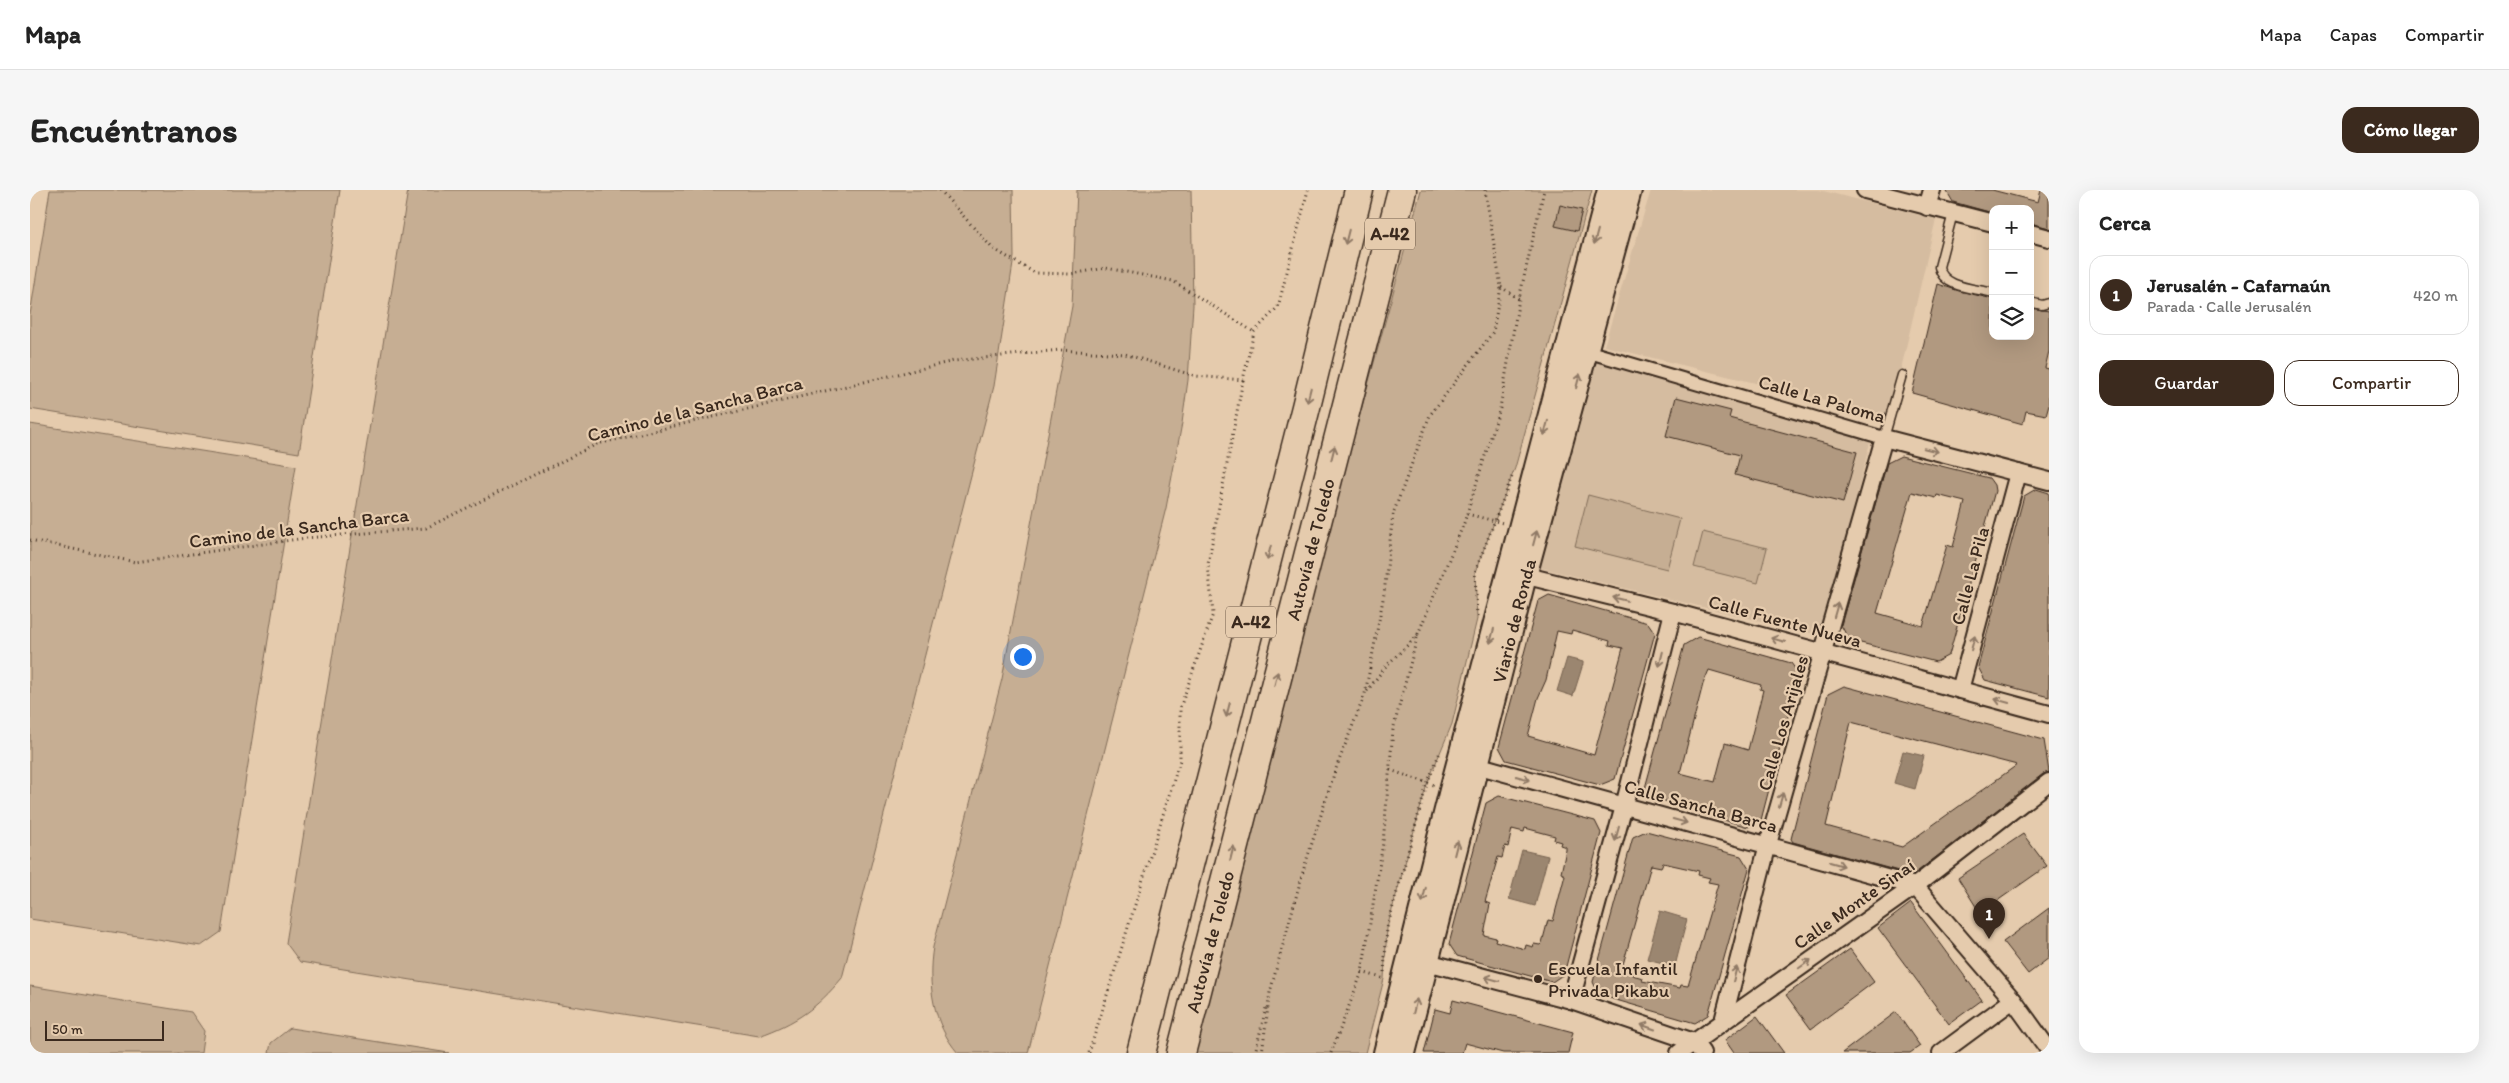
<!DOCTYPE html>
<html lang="es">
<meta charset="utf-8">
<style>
:root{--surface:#fff;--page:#f6f6f6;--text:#222;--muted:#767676;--line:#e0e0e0;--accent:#3b2a1e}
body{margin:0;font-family:Itim,sans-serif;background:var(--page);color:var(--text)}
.controls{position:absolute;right:15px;top:15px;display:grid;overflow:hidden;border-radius:10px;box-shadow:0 5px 20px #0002}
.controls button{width:45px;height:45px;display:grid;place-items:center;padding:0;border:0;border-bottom:1px solid var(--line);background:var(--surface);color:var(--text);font:25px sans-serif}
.scale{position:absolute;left:15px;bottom:12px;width:119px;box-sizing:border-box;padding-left:5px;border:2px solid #3b2a1e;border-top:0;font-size:14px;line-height:18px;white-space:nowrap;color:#3b2a1e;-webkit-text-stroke:4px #e5cbad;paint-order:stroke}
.you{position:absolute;left:992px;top:466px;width:18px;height:18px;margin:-12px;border:4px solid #fff;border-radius:50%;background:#1a73e8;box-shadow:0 0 0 8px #1a73e833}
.badge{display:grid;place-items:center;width:32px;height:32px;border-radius:50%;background:var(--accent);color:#fff;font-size:16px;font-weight:700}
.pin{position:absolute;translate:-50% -41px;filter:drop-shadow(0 1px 2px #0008)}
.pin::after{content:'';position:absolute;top:26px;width:18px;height:15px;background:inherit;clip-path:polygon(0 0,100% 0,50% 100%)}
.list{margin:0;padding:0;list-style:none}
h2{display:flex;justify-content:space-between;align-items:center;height:65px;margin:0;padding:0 20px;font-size:21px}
h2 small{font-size:16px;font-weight:400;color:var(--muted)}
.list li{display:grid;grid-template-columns:32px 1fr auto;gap:15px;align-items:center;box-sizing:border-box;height:80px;margin:0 10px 10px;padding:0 10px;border:1px solid var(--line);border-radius:15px}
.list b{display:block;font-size:19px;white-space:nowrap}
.list p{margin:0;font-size:16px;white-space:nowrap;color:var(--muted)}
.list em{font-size:16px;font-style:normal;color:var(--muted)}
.actions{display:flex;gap:10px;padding:15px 20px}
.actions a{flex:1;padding:11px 0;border:1px solid var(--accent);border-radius:15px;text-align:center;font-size:18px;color:var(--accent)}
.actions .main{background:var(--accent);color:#fff}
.icon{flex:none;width:28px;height:28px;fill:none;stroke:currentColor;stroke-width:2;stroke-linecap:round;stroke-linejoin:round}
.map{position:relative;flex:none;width:2019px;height:863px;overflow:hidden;border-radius:15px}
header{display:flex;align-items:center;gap:30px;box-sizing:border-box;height:70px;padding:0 25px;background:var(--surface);border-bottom:1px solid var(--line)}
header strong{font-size:24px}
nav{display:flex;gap:28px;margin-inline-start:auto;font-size:18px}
.intro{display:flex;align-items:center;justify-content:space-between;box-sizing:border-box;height:120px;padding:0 30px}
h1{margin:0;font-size:35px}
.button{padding:12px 22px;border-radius:15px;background:var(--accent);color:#fff;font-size:18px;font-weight:700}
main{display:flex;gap:30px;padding:0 30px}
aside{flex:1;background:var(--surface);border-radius:15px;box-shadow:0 5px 20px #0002}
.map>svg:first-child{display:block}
.built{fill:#d5bca0}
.green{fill:#c6ae93;stroke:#806c58}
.water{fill:#9b866f;stroke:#75614f}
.building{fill:#b19980;stroke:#3b2a1e;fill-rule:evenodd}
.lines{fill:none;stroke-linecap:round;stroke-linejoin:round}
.service-casing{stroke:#3b2a1e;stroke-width:11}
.pedestrian-casing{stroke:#3b2a1e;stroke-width:16}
.minor-casing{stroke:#3b2a1e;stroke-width:20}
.secondary-casing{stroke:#3b2a1e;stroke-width:26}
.motorway-casing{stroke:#3b2a1e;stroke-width:31}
.path{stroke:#3b2a1e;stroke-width:3;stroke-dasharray:1 4;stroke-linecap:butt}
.service{stroke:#e5cbad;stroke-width:8}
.pedestrian{stroke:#e5cbad;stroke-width:12}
.minor{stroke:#e5cbad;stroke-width:16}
.secondary{stroke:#e5cbad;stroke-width:22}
.motorway{stroke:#e5cbad;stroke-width:28}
.oneway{stroke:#907a66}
.poi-dot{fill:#3b2a1e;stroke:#e5cbad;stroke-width:2}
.labels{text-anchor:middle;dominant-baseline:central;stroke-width:4.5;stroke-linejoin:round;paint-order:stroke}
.shield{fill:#e5cbad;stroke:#6e5a49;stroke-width:1}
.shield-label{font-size:18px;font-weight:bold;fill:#3b2a1e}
.street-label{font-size:19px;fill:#3b2a1e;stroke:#e5cbad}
.poi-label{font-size:19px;fill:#3b2a1e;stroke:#e5cbad;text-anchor:start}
</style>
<header>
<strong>Mapa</strong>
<nav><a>Mapa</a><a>Capas</a><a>Compartir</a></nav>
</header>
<div class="intro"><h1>Encuéntranos</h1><a class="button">Cómo llegar</a></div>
<main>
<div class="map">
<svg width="2019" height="863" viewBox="0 0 2019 863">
<rect width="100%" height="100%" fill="#e5cbad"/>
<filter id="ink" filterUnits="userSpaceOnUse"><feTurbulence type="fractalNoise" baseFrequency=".02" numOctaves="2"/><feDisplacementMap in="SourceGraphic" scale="10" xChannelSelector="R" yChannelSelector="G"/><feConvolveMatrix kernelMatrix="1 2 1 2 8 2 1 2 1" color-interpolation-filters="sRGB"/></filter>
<g filter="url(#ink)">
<g class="built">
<path d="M1621,0h168l117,29 -46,197 -286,-70z"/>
<path d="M1565,168l276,80 -49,198 -285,-69z"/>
</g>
<g class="green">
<path d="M20,0h290l-41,263 -269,-44v-94z"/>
<path d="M378,0h605l1,67 -20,129 -152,592c-25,30 -46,45 -83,58l-459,-74 -14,-19z"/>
<path d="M1047,0h114l2,115 -5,75 -6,43 -16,85 -138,545h-70c-25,-29 -31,-69 -25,-106l69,-268 70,-373z"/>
<path d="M1391,0h171l-77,278 -40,104 2,47 -25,105 -25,60 -40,144 -3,51 -19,74h-179z"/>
<path d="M0,234l266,42 -75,466 -20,14 -171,-27z"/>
<path d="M1558,305l92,24 -13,50 -92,-23z"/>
<path d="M1673,342l64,16 -9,35 -64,-16z"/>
<path d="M0,796l161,26 13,19 -3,22h-171z"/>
<path d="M260,838l159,25h-180l2,-10z"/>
</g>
<g class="water">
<path d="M1537,468l16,4v2l-10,32 -16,-5z"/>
<path d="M1873,561l21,5 -9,33 -21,-6z"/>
<path d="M1492,660l26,6 -13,50 -26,-7z"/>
<path d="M1630,721l27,8 -12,47 -28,-7z"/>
</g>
<g class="building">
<path d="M1916,0h46l46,12 3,-12h8v38l-19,-5v-14h-37v4l-40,-11z"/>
<path d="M1530,15l22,5 -5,21 -22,-5z"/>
<path d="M1908,94l21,7 34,8v37h37v-28l19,3v40l-4,17 4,1v35l-3,11 -20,-4 -3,13 -111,-31z"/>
<path d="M1646,207l55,14 -2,7 128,34 -14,51 -108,-28 5,-20 -74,-19z"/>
<path d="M1871,266l88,22 5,7 1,6 -46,164 -13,7 -87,-22 -8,-15 46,-162zM1882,302l24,6 1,-3 28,7 -12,45 -6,-2 -24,81 -46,-13z"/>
<path d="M2006,299l13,4v204l-64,-17 -7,-13 46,-171z"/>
<path d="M1519,405l99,28 7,10 -40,146 -15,6 -94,-25 -7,-13 39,-146zM1542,440l38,11 -1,4 14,3 -29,107 -66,-19 10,-38 8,-18 11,-49 14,3z"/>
<path d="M1668,447l93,26 8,11 -38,146 -13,7 -42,-12 1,-3 -57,-15 -5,-9 39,-143zM1679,480l52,15 -1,4 3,1 -15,60 -23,-7 -10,39 -35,-9 23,-89z"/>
<path d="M1814,496l200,54 5,32 -6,2 -130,101 -120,-33 -2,-3 37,-145zM1821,532l166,43 -115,82 -76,-21z"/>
<path d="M1469,606l96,25 6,12 -37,141 -12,8 -95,-26 -8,-12 37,-141zM1495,638l30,8 -1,4 7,2 -1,3 6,2v3l-5,23 4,2 -12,46 -5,-1 -6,23 -2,2 -6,-1 -1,3 -7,-2 -1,4 -30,-8 1,-3 -12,-3 6,-31 -5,-2 13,-45 4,1 3,-12 3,1 4,-18 12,3z"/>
<path d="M1616,641l95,25 8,13 -41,146 -13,8 -96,-28 -6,-13 40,-145zM1633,673l36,8 -1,4 12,3 -2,4 10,2 -30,102 -7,-1 -1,3 -38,-7 1,-3 -11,-3 1,-4 -11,-3 29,-103 10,2z"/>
<path d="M1993,644l24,32 -67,47 -22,-35z"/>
<path d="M1881,713l71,97 -33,24 -71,-96z"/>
<path d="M2019,718v50l-21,16 -25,-32z"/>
<path d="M1820,759l24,33 -63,47 -25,-34z"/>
<path d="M1423,810l120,32 -5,21h-65l-38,-10 -3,10h-38l11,-44 15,4z"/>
<path d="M1866,822l24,34 -10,7h-68z"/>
<path d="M1727,826l27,37h-50l-9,-13z"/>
</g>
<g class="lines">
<g class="service-casing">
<g id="service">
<path d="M1923,23l-14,54c4,21 35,21 54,26"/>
<path d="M2000,112l12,3 7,-2"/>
<path d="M1854,248l18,-63"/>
</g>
</g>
<g class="pedestrian-casing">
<path id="pedestrian" d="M1556,161l298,87"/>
</g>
<g class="minor-casing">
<g id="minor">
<path d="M1835,0l128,33"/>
<path d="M1897,17l5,-17"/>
<path d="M2000,43l19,5"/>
<path d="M1485,383l158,39 376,102"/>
<path d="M1930,500l58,-217"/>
<path d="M1446,575l439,121"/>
<path d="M1885,696l98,114 36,50"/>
<path d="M1397,772l144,38 123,42 8,11"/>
<path d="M1541,810l53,-194 49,-194"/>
<path d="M1693,831l45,-177 116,-406 165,43"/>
<path d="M1649,863l236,-167 134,-104"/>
<path d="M1911,863l72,-53"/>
</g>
</g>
<g class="secondary-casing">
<g id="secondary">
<path d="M1355,863l66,-263 158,-600"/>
<path id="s1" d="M1374,863l121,-477 105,-386"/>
</g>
</g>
<g class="motorway-casing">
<g id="motorway">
<path d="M1111,863l165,-646 53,-217"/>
<path id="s2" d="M1151,863l221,-863"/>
</g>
</g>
<g class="path">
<path d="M910,0l52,58 43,25 36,1 35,-6 67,13 81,51"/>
<path d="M1471,97l18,12"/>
<path d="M1224,142l24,-25 30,-117"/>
<path d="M1437,324l36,9"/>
<path d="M0,350l105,22 171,-24 120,-10 171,-84 357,-83 106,-11 65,4 70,22 48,4 11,-48"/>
<path d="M1447,426l-2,-44 38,-98"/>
<path d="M1337,501l19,-25 32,-31"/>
<path d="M1360,580l44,15"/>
<path d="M1332,782l23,7"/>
<path d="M1354,782l3,-44 40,-144 13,-32"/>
<path d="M1059,863l91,-293v-52l33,-94 -5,-50 35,-184"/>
<path d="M1225,863l11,-45"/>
<path d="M1232,863l8,-61 34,-124 31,-97 30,-77 19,-100 9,-80 37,-99 63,-83 8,-45 -16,-97"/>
<path d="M1301,863l31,-81 21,-129 10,-113 25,-96 46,-111 36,-115 19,-109 25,-109"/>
</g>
<use href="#service" class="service"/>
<use href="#pedestrian" class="pedestrian"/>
<use href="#minor" class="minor"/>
<use href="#secondary" class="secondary"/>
<use href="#motorway" class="motorway"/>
</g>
<defs><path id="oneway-shaft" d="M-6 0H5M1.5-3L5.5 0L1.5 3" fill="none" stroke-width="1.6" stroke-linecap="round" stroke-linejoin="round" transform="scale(1.25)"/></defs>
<g class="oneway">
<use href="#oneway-shaft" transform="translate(1317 47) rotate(104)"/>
<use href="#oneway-shaft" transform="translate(1566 47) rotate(105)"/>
<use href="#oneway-shaft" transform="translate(1548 191) rotate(-75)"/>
<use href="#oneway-shaft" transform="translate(1279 205) rotate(104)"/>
<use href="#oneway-shaft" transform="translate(1516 238) rotate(105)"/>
<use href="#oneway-shaft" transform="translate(1901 260) rotate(14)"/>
<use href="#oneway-shaft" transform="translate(1303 263) rotate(-76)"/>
<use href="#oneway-shaft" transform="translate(1505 348) rotate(-75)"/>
<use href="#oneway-shaft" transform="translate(1239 363) rotate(104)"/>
<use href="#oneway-shaft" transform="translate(1590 409) rotate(-166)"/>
<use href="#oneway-shaft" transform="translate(1806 420) rotate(-74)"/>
<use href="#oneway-shaft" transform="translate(1462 446) rotate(105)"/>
<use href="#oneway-shaft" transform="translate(1748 450) rotate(-165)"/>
<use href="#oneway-shaft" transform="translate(1943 453) rotate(-75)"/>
<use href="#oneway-shaft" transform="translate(1631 469) rotate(104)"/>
<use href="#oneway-shaft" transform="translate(1246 489) rotate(-76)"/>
<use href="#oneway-shaft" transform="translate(1972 511) rotate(-165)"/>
<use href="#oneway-shaft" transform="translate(1198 520) rotate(104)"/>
<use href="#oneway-shaft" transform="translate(1493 588) rotate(16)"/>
<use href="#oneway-shaft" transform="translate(1751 610) rotate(-74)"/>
<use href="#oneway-shaft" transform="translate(1650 631) rotate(15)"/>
<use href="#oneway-shaft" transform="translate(1587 644) rotate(105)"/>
<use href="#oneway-shaft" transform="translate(1426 658) rotate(-76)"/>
<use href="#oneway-shaft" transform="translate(1202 663) rotate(-76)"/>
<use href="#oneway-shaft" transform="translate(1807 674) rotate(16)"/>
<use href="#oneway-shaft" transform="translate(1394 705) rotate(104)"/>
<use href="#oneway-shaft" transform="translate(1775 774) rotate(-35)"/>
<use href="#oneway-shaft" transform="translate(1705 784) rotate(-76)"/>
<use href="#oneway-shaft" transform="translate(1462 789) rotate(-165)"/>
<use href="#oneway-shaft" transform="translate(1385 816) rotate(-76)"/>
<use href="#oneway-shaft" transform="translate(1618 837) rotate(-161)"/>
</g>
</g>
<circle class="poi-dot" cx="1508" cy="789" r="5"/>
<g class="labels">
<g class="shield">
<rect x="1335" y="28.5" width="50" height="31" rx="4"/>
<rect x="1196" y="416.5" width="50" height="31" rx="4"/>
</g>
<g class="shield-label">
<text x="1360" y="44">A-42</text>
<text x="1221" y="432">A-42</text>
</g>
<g class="street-label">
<text transform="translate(1792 209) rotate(16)">Calle La Paloma</text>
<text transform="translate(665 219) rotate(-14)">Camino de la Sancha Barca</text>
<text transform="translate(269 338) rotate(-7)">Camino de la Sancha Barca</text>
<text stroke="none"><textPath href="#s2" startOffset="520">Autovía de Toledo</textPath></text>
<text transform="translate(1940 386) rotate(-75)">Calle La Pila</text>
<text stroke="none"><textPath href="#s1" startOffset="446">Viario de Ronda</textPath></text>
<text transform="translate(1755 431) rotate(15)">Calle Fuente Nueva</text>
<text transform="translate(1753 533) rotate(-74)">Calle Los Arijales</text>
<text transform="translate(1671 616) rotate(15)">Calle Sancha Barca</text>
<text transform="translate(1824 714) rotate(-35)">Calle Monte Sinaí</text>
<text stroke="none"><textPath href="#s2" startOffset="115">Autovía de Toledo</textPath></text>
</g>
<g class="poi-label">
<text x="1518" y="778">Escuela Infantil<tspan x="1518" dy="22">Privada Pikabu</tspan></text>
</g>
</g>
</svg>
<div class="controls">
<button>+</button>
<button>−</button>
<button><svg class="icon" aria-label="layers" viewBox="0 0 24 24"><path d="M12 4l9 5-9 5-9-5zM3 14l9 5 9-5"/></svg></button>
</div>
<div class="scale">50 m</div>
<div class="you"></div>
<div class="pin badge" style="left:1959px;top:749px">1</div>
</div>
<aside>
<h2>Cerca<small></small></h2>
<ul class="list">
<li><span class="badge">1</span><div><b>Jerusalén - Cafarnaún</b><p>Parada · Calle Jerusalén</p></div><em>420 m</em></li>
</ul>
<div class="actions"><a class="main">Guardar</a><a>Compartir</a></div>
</aside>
</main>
